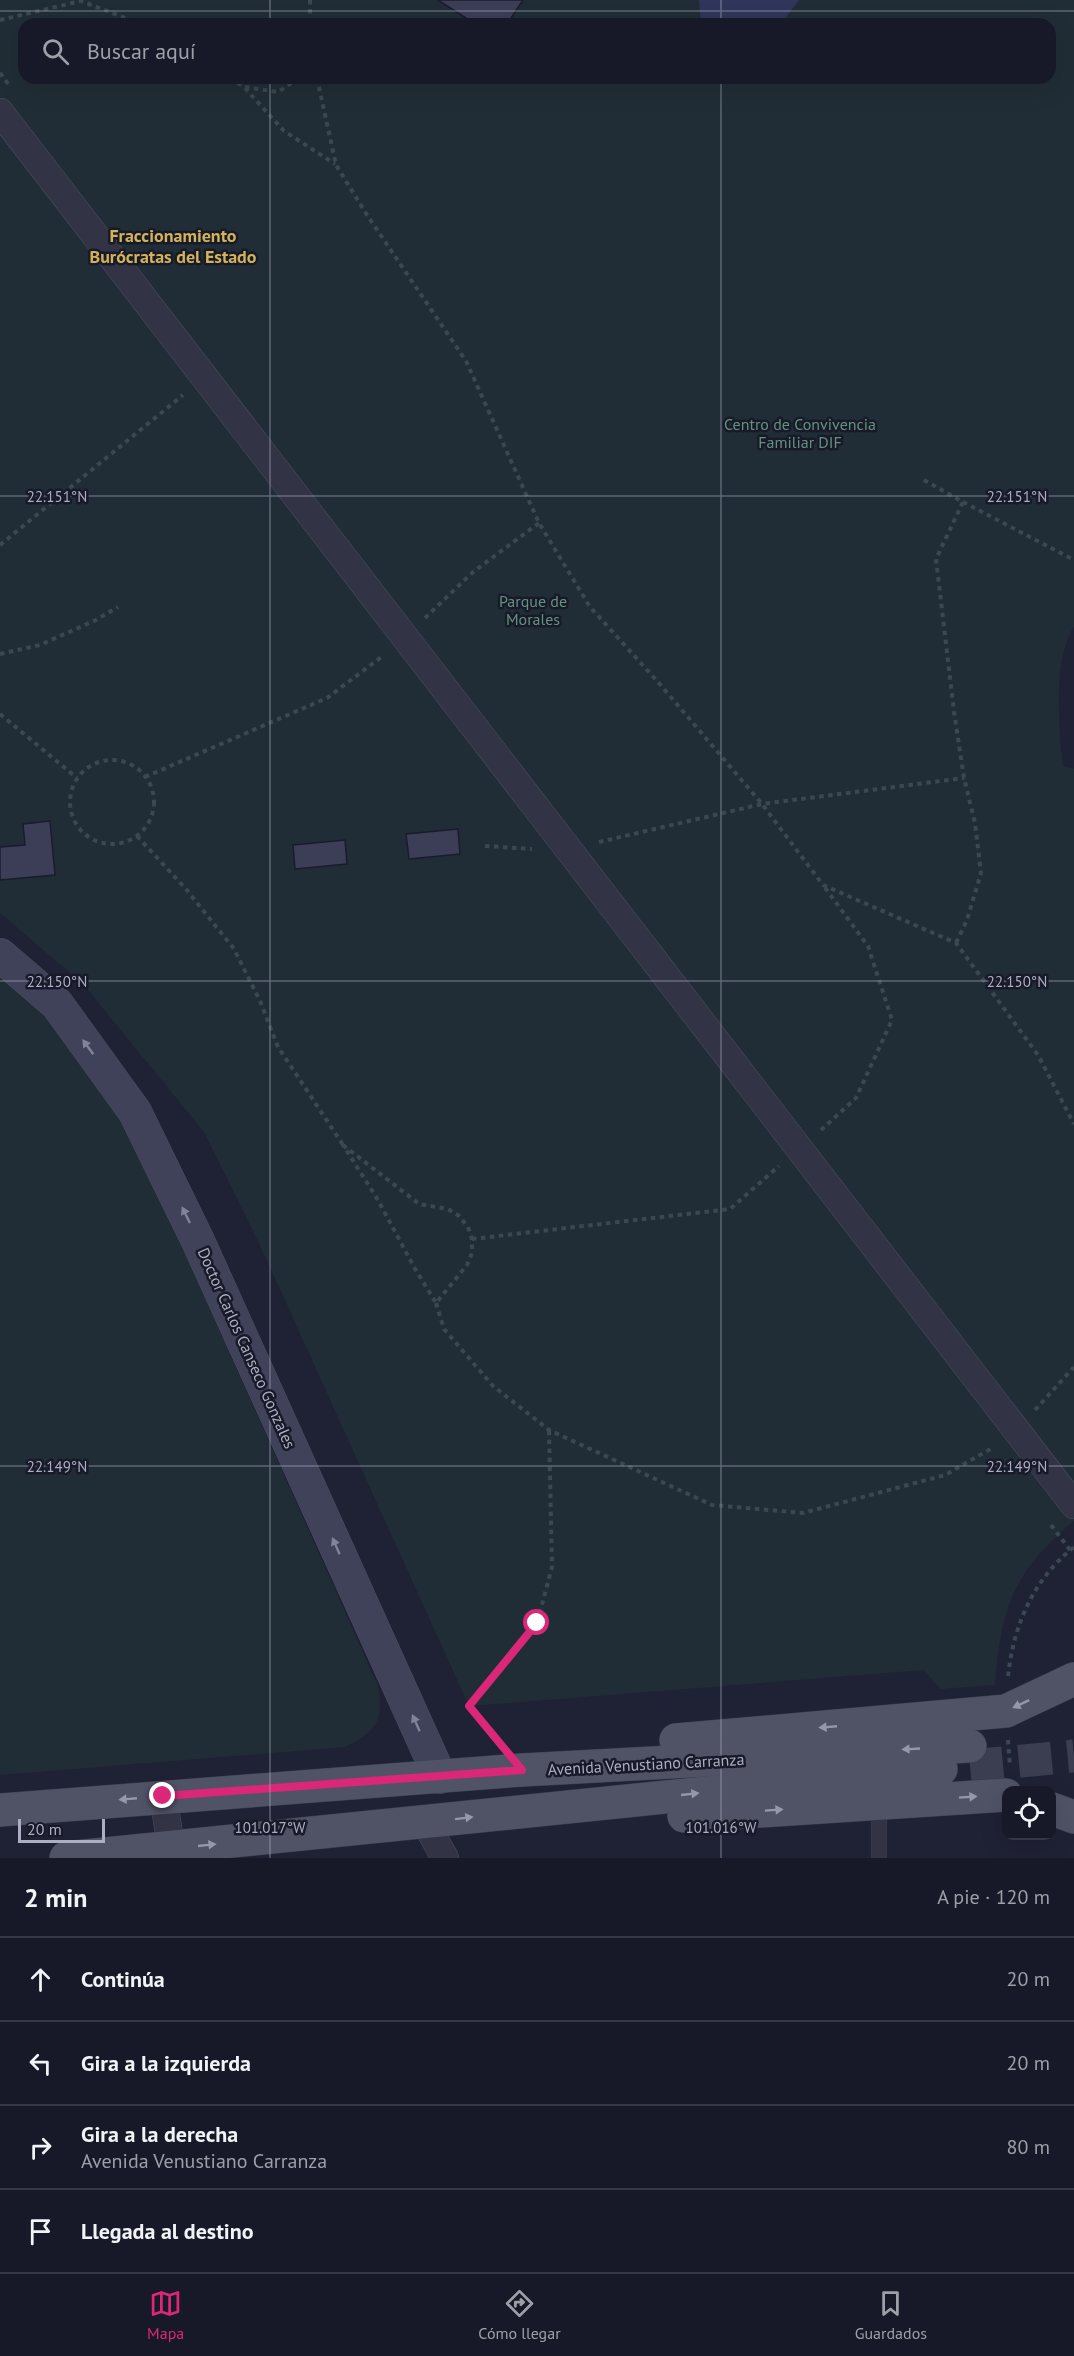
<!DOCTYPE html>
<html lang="es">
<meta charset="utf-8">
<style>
:root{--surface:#171928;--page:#202230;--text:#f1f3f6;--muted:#9ea0a8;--line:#363845;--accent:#db2777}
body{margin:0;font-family:"PT Sans",sans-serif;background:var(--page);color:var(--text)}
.controls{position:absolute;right:18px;bottom:18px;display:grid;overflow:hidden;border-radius:12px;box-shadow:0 6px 24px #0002}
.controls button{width:54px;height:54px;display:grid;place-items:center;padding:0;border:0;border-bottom:2px solid var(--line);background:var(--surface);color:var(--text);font:30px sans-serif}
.scale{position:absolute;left:18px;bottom:15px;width:87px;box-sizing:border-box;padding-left:6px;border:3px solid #acaec3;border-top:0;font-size:16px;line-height:21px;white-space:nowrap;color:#acaec3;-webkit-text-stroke:4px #181a2a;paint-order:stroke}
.stop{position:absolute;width:18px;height:18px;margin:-14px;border:4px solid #db2777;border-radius:50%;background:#fff}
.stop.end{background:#db2777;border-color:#fff;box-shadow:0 2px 6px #0008}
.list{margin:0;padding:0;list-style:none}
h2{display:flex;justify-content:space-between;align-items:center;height:78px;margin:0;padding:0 24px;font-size:26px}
h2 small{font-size:20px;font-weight:400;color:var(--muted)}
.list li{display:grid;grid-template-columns:39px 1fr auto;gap:18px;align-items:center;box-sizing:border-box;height:84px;padding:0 24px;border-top:2px solid var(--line)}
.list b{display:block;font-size:22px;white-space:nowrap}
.list p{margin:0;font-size:20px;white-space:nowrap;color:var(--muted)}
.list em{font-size:20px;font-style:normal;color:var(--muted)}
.icon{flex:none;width:33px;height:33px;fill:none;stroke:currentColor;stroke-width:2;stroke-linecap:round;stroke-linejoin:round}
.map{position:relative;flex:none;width:1074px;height:1858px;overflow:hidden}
.search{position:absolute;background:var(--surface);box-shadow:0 6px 24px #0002;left:18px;right:18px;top:18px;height:66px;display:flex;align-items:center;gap:15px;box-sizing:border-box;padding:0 21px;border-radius:18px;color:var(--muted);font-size:22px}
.sheet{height:414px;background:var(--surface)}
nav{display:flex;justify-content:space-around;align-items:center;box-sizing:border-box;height:84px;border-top:2px solid var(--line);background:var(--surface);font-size:16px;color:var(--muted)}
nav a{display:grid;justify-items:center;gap:3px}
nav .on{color:var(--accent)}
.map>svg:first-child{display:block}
.green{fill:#212d36;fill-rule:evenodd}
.water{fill:#30355b}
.building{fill:#3b3e56;stroke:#1a1c2c;stroke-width:1.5}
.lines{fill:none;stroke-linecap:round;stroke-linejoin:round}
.primary-tunnel{stroke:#3b3d51;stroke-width:33;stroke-dasharray:33 16;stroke-linecap:butt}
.lane-casing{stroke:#4d4f61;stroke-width:15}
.street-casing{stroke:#4d4f61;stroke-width:28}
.secondary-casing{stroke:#4d4f61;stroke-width:34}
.primary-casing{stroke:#393b4c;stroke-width:34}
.path{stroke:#3b4851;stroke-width:4;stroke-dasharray:4.5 4.5;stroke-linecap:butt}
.lane{stroke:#323446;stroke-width:14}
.street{stroke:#323446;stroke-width:27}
.secondary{stroke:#404259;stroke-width:33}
.primary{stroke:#505266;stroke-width:33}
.oneway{fill:#818399}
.oneway2{fill:#9597ac}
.route{stroke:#db2777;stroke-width:8}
.ticks{fill:none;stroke:#acaec3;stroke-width:1.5;stroke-opacity:0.45}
.labels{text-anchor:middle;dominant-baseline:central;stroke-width:5;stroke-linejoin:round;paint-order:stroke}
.park-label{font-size:16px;fill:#64937d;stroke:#181a2a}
.street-label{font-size:16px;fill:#acaec3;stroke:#181a2a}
.neighbourhood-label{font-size:18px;font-weight:bold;fill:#d3b357;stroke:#181a2a}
.ticks-label{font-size:15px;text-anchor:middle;fill:#acaec3;stroke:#181a2a;stroke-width:5;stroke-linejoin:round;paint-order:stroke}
</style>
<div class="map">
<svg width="1074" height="1858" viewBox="0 0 1074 1858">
<rect width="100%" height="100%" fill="#1f2135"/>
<g class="green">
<path d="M0,0h1074v626c-22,36 -15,99 -11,140l11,3v752c-61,51 -73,86 -79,164l-55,4 -16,-19 -455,36 -210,-463 -55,-111 -121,-148 -83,-71zM24,24h1026v54h-1026z"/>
<path d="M0,968l76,76 67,115 235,527c6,35 -1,45 -33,61l-345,28z"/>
</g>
<path class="water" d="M699,0h100l-18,24h-80z"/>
<g class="building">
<path d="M438,0h85l-16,24h-32z"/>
<path d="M50,821l5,54 -55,5v-33l25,-2 -2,-21z"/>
<path d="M458,829l2,25 -51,5 -3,-25z"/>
<path d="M345,840l2,24 -52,5 -2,-24z"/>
</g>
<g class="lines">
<path class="primary-tunnel" d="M970,1766l104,-10"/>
<g class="lane-casing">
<path id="lane" d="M879,1858v-55"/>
</g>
<g class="street-casing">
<g id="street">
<path d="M0,112l1074,1393"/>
<path d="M163,1796l10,62"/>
<path d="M425,1822l20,36"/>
</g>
</g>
<g class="secondary-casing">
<path id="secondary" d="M0,955l57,49 78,108 63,129 242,536"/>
</g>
<g class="primary-casing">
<g id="primary">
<path d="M676,1740l330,-29 68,-32"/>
<path d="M1052,1809l22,8"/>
<path d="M0,1810l522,-40 448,-24"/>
<path d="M684,1816l322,-21"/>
<path d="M66,1858l875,-89"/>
</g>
</g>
<g class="path">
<path d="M310,0v24"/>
<path d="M0,20l81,-19 60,23"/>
<path d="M0,73l10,13"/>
<path d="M230,78l14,9 40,44 51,33"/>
<path d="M317,78l19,87 31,50 99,146 73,162 51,84 68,75 104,122 61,81 133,58 82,112 36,69"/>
<path d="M245,87l33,5 12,-8 4,-6"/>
<path d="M924,480l39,22 -27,57 18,153 10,66 11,45 6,50 -14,47 -11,23"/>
<path d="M963,502l111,58"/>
<path d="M0,545l183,-150"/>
<path d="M425,618l48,-46 66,-49"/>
<path d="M0,654l40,-9 56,-25 22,-13"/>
<path d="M0,714l77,64"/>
<circle cx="112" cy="802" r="42"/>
<path d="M145,777l182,-79 57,-43"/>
<path d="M137,836l49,53 48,60 26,52 18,46 65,98"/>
<path d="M599,842l163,-38 202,-26"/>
<path d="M485,846l47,3"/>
<path d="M821,1130l35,-32 36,-78 -24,-74 -45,-61"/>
<path d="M343,1145l76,59 29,5 11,7 9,11 4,12v14l-5,12 -31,38 -22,-36 -36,-67z"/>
<path d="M472,1239l258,-30 49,-43"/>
<path d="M436,1303l8,26 49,57 56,44 163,75 91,8 142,-38 49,-28"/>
<path d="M1035,1410l39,-43"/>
<path d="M1051,1525l19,25"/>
<path d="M1008,1676c6,-52 25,-96 66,-129"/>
<path d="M1008,1740l2,26"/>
<path d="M497,1741l-28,-35 68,-83 15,-56 -3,-137"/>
</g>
<use href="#lane" class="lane"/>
<use href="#street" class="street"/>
<use href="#secondary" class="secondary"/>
<use href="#primary" class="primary"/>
</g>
<defs><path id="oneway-solid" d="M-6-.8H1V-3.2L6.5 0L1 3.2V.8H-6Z" transform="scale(1.5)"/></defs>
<g class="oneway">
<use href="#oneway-solid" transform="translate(88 1047) rotate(-126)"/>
<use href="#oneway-solid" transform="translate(186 1215) rotate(-116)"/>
<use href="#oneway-solid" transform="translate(336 1546) rotate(-114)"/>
<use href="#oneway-solid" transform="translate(416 1723) rotate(-114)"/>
</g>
<g class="oneway2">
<use href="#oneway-solid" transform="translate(1021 1704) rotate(155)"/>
<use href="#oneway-solid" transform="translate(828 1727) rotate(175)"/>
<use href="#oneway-solid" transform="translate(911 1749) rotate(177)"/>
<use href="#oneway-solid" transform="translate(690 1794) rotate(-6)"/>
<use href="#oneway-solid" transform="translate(968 1797) rotate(-4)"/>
<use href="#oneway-solid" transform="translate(128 1799) rotate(175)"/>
<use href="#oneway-solid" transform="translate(774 1810) rotate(-4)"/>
<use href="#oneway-solid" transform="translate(464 1818) rotate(-7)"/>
<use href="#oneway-solid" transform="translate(207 1845) rotate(-6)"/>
</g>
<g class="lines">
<path class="route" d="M163,1796l359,-26 -53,-64 68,-83"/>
</g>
<path class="ticks" d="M270,0v24M721,0v24M0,11h1074M270,78v1780M721,78v1780M0,496h1074M0,981h1074M0,1466h1074"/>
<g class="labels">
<g class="park-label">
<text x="800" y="424">Centro de Convivencia<tspan x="800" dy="18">Familiar DIF</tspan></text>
<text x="533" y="601">Parque de<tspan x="533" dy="18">Morales</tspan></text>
</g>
<g class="street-label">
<text transform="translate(247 1348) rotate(66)">Doctor Carlos Canseco Gonzales</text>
<text transform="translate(646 1764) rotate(-3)">Avenida Venustiano Carranza</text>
</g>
<g class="neighbourhood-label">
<text x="173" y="235">Fraccionamiento<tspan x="173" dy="21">Burócratas del Estado</tspan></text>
</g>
</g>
<g class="ticks-label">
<text x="57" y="502">22.151°N</text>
<text x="1017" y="502">22.151°N</text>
<text x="57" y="987">22.150°N</text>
<text x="1017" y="987">22.150°N</text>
<text x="57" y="1472">22.149°N</text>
<text x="1017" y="1472">22.149°N</text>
<text x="270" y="1833">101.017°W</text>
<text x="721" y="1833">101.016°W</text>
</g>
</svg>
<div class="controls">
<button><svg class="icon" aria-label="locate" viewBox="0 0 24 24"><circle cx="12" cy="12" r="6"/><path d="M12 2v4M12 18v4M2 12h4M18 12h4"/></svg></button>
</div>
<div class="scale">20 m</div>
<div class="stop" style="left:537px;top:1623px"></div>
<div class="stop end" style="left:163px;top:1796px"></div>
<div class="search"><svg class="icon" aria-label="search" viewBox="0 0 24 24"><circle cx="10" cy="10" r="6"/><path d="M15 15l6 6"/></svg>Buscar aquí</div>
</div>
<section class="sheet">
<h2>2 min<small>A pie · 120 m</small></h2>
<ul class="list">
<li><svg class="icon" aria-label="ahead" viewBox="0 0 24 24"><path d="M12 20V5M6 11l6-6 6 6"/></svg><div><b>Continúa</b></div><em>20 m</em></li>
<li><svg class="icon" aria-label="left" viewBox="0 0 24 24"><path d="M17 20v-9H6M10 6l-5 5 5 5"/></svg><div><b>Gira a la izquierda</b></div><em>20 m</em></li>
<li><svg class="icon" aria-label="right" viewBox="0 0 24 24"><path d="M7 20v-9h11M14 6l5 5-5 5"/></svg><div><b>Gira a la derecha</b><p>Avenida Venustiano Carranza</p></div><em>80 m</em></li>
<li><svg class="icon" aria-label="arrive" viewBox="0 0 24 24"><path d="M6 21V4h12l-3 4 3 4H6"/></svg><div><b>Llegada al destino</b></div></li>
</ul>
</section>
<nav>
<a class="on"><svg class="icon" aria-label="map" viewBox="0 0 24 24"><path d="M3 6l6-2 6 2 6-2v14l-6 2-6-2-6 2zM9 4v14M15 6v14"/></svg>Mapa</a>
<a><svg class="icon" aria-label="directions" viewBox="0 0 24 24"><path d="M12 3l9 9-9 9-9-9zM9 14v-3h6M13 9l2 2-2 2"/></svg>Cómo llegar</a>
<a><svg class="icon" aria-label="saved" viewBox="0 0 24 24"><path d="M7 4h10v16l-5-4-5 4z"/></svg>Guardados</a>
</nav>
